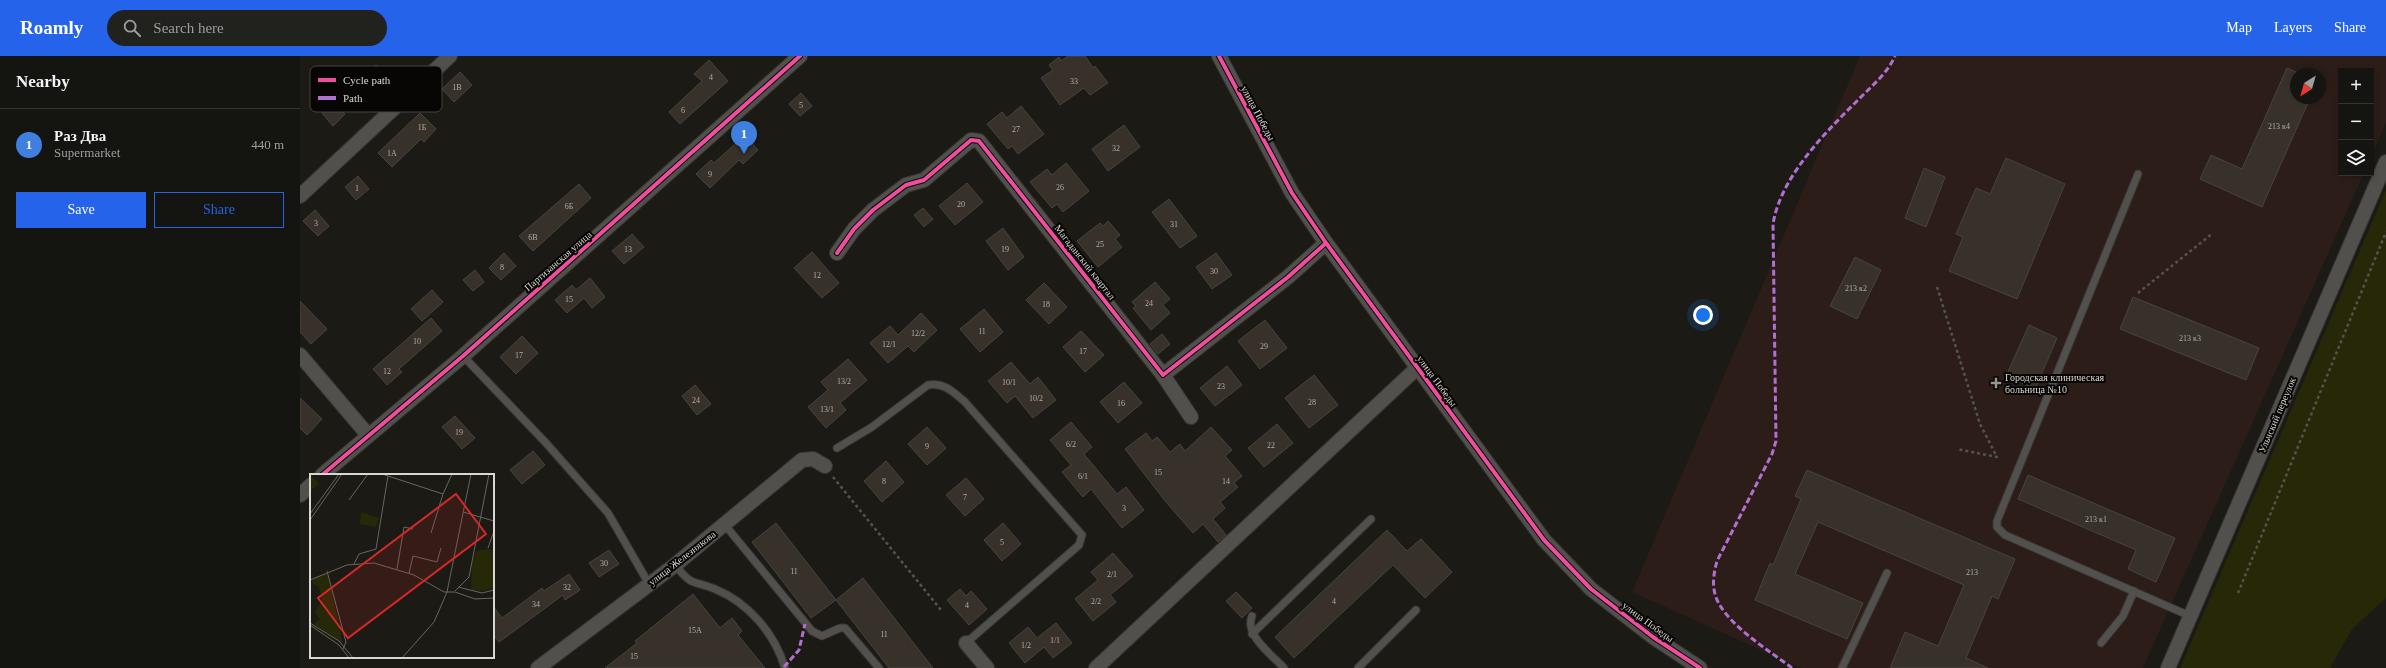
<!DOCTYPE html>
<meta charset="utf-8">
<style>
:root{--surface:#141410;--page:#21211e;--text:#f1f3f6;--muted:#9d9e9f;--line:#333330;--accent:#2563eb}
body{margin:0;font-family:Georgia,serif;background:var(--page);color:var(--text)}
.controls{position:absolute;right:12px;top:12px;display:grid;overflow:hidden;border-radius:0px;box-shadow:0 2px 6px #0003}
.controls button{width:36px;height:36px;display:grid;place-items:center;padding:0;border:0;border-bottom:1px solid var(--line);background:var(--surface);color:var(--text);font:20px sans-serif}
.compass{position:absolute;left:1990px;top:12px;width:36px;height:36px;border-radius:50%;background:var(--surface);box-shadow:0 2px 6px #0003;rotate:217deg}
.you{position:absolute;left:1403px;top:259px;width:14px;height:14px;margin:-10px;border:3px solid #fff;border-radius:50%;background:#1a73e8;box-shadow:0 0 0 6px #1a73e833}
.badge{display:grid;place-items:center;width:26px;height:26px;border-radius:50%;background:var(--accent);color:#fff;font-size:13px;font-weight:700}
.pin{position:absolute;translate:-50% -33px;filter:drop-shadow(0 1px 2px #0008)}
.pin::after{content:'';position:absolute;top:21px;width:14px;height:12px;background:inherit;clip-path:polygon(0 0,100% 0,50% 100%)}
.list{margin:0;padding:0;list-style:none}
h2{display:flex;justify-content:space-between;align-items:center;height:52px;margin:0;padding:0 16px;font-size:17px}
h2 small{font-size:13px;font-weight:400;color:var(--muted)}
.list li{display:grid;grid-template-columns:26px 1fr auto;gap:12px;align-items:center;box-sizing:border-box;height:72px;padding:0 16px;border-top:1px solid var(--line)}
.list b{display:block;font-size:15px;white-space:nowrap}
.list p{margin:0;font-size:13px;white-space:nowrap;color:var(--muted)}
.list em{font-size:13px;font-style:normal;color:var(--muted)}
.actions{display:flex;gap:8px;padding:12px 16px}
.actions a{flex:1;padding:9px 0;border:1px solid var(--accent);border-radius:0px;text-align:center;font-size:14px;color:var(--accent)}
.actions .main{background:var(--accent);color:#fff}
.icon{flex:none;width:22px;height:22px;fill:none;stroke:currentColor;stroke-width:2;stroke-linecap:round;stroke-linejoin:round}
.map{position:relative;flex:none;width:2086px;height:612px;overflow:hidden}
header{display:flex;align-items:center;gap:24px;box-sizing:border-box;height:56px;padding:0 20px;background:var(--accent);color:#fff}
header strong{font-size:19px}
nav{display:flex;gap:22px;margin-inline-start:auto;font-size:14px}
.search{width:280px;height:36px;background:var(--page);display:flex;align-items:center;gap:10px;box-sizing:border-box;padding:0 14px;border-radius:22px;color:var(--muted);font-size:15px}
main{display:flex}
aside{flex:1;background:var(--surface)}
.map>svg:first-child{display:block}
.medical{fill:#2c1d18;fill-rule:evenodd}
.green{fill:#262807}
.building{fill:#373129;stroke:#464441}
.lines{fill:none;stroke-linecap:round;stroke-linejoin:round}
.lane-casing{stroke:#373633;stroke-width:9}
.street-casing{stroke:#373633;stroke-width:16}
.path{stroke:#535350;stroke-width:2.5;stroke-dasharray:3 3;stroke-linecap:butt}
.lane{stroke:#51504c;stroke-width:7}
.street{stroke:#51504c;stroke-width:14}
.quiet{stroke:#b36fd0;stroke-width:3;stroke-dasharray:6 3;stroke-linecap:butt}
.cycleway-casing{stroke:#070604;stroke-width:6}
.cycleway{stroke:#ef4d9e;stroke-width:4}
.poi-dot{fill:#96958f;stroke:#070604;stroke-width:1.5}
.labels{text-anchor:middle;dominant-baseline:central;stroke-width:4;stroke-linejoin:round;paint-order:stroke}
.number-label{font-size:8px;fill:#b0aea7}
.street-label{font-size:10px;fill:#d8d7d1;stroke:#070604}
.poi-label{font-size:10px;fill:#d8d7d1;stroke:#070604;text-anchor:start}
.inset-road{fill:none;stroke:#676660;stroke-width:1}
.view{fill:#d62828;fill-opacity:0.15;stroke:#d62828;stroke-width:2}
.inset-edge{fill:none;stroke:#d8d7d1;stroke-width:2}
.key{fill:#070604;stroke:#464542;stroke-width:1}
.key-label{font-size:11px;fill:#d8d7d1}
</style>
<header>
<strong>Roamly</strong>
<div class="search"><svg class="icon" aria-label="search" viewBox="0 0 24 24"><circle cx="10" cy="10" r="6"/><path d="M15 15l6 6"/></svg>Search here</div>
<nav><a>Map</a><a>Layers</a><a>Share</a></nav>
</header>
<main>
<aside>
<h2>Nearby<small></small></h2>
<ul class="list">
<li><span class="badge" style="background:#3f7fe0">1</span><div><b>Раз Два</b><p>Supermarket</p></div><em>440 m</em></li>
</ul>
<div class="actions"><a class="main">Save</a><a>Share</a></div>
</aside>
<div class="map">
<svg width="2086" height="612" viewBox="0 0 2086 612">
<rect width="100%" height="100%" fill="#1b1a15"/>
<path class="medical" d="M1560,0h526v67l-15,34v-86h-30v102h23l-221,495h-342l-169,-76zM1996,18h24v24h-24z"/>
<path class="green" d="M2086,134v408l-34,31 -22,39h-150z"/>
<g class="building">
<path d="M768,0h17l8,12 2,-2 13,17 -18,12 -6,-7 -24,17 -19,-27 12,-8 -4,-5 10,-8 2,4z"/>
<path d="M409,4l19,21 -48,43 -11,-12 33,-31 -8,-7z"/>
<path d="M76,9l10,12 -17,16 -10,-12z"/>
<path d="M1987,12l9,4v26h14l-48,109 -62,-28 11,-24 31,14z"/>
<path d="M160,16l12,13 -18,17 -12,-13z"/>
<path d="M501,37l11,13 -12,10 -11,-12z"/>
<path d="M33,46l12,12 -12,12 -11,-13z"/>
<path d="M721,50l23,28 -26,20 -6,-8 -4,3 -21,-25 15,-12 5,6z"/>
<path d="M120,57l16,16 -12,13 -3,-3 -29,28 -14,-14z"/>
<path d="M824,69l16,22 -32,24 -16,-22z"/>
<path d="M445,79l13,15 -15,14 -4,-4 -29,28 -14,-14 15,-14 3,3z"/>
<path d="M1706,102l59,26 -48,115 -68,-28 14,-34 -7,-3 20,-46 14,6z"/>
<path d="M766,107l23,28 -26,21 -6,-8 -5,4 -22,-26 17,-13 5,6z"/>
<path d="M1624,112l21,9 -19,50 -21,-9z"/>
<path d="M58,120l11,13 -13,11 -11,-13z"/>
<path d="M667,127l16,19 -28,23 -16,-19z"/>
<path d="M279,128l12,14 -58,53 -14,-15z"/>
<path d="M869,143l28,37 -17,12 -28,-36z"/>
<path d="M623,152l10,11 -9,8 -10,-12z"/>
<path d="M15,154l14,16 -11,10 -15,-15z"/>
<path d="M808,165l12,14 -5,4 7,8 -24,20 -21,-26 23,-18 3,3z"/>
<path d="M703,172l21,29 -16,13 -22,-29z"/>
<path d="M332,178l12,13 -20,17 -12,-13z"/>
<path d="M512,196l27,31 -17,15 -28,-30z"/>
<path d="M204,197l12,13 -15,14 -12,-12z"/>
<path d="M916,197l16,22 -20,14 -16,-22z"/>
<path d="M1555,201l26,13 -24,49 -27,-13z"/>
<path d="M175,214l9,12 -11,9 -10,-11z"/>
<path d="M290,222l15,19 -13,11 -8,-10 -17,15 -12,-13 17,-15 4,5z"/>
<path d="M855,226l15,17 -7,6 7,8 -19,17 -18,-22 3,-2 -4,-4z"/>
<path d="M744,227l23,24 -18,17 -23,-24z"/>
<path d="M132,234l11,12 -21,19 -11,-12z"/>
<path d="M1833,241l126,51 -13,32 -126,-51z"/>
<path d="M0,245l27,28 -16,15 -11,-12z"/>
<path d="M684,253l19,23 -23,20 -20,-23z"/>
<path d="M621,257l16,17 -23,22 -6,-6 -20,17 -18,-20 20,-17 8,9z"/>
<path d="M131,262l11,13 -43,38 3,3 -15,13 -14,-16z"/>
<path d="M965,264l22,28 -27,21 -22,-28z"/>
<path d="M1729,269l28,13 -22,51 -29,-13z"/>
<path d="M781,275l23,24 -19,17 -22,-25z"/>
<path d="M862,278l8,10 -12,10 -8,-10z"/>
<path d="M222,280l16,17 -22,21 -16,-17z"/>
<path d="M548,303l19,21 -27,23 6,7 -20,18 -18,-21 20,-17 -7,-8z"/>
<path d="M711,306l19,22 8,-7 18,23 -23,18 -18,-22 -8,7 -19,-22z"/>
<path d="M927,310l15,19 -27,21 -15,-18z"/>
<path d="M1014,319l24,30 -29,23 -24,-30z"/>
<path d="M824,326l18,21 -24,20 -18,-21z"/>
<path d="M395,329l16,19 -14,11 -15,-19z"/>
<path d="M0,342l22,21 -15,16 -7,-7z"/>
<path d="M155,360l20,22 -13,11 -20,-22z"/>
<path d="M771,366l21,25 -8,7 33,40 9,-7 18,23 -22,18 -31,-39 -8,8 -21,-25 9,-7 -21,-25z"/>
<path d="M977,368l16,19 -29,24 -16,-19z"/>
<path d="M627,371l19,21 -19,17 -19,-21z"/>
<path d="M911,371l21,23 -7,6 17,20 -8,7 4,4 -18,15 5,6 -12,11 13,16 -8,7 -15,-18 -10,9 -27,-31 -41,-53 21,-16 6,8 5,-4 13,15 10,-8 5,7z"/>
<path d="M233,395l12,14 -23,19 -12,-14z"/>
<path d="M586,405l18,21 -22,20 -18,-21z"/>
<path d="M1507,414l208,89 -17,40 -6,-3 -26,62 22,10h-98l15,-36 33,14 26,-61 -146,-63 -23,52 68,29 -16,36 -92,-39 15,-37 3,2 28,-66 -6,-3z"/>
<path d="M1728,419l147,63 -19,44 -28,-13 8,-19 -118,-51z"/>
<path d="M666,422l18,21 -19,17 -19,-21z"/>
<path d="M476,467l60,77 -25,18 -59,-76z"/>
<path d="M703,467l18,21 -19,17 -18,-21z"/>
<path d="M1087,474l20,21 14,-12 31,33 -27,26 -32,-33 -99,93 -19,-21z"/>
<path d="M309,494l10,14 -20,13 -10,-14z"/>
<path d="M813,497l20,23 -23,19 6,7 -23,19 -18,-22 23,-19 -7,-8z"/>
<path d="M269,518l11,16 -15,10 -2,-5 -64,47 -6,-7v-29l9,12 40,-30 2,3z"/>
<path d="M563,522l70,90h-44l-53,-68z"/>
<path d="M660,533l6,7 5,-5 16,18 -18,16 -22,-25z"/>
<path d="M936,536l16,16 -10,10 -16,-17z"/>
<path d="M393,538l27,34 12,-10 10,13 -4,4 27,33h-160l32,-25 -2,-2z"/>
<path d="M756,567l16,20 -19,15 -9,-11 -19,16 -16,-20 19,-16 9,11z"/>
</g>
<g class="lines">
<g class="lane-casing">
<g id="lane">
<path d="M1838,118l-141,347v6l8,8 185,81"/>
<path d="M163,300l83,87 62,70 41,71"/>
<path d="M537,392l35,-21 56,-42c16,-3 25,7 37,17l117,133 -3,10 -113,98"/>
<path d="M425,469l87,106 10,5 18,-8h5l34,40"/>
<path d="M375,509c18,22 17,15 40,24 34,14 60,45 70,79"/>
<path d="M952,560c-8,19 20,39 32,52"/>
<path d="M952,578l119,-115"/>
<path d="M1801,587l22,-27 11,-25"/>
<path d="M1058,612l58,-58"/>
<path d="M1542,612l45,-95"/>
</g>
</g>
<g class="street-casing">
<g id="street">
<path d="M919,0l73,137 34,50 218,297 47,49 62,48 47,31"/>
<path d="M0,140l150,-140"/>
<path d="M537,197l17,-24 19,-19 33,-25 18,-5 47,-40 8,1 184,234 125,-98 38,-34"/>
<path d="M0,299l68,80"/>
<path d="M863,319l28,42"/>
<path d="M22,419l141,-119 337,-300"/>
<path d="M0,439l11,-10"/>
<path d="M666,587l21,25"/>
<path d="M238,612l137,-103 127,-105 11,-1 12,7"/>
<path d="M796,612l321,-300"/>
<path d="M1868,612l218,-506"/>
</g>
</g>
<g class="path">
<path d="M1637,231l43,137 17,33 -40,-8"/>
<path d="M1838,237l75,-60"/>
<path d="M533,421l108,133"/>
<path d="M1938,537l148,-361"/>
</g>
<use href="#lane" class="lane"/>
<use href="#street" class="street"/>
<g class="quiet">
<path d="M484,611l15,-17 6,-26"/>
<path d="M1492,612c-22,-17 -70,-46 -77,-74 -3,-11 -1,-22 2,-33l55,-107 4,-13 -3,-217c8,-49 55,-94 89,-128 12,-12 26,-24 33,-40"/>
</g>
<g class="cycleway-casing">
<g id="cycleway">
<path d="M919,0l73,137 34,50 218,297 47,49 62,48 47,31"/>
<path d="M537,197l17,-24 19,-19 33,-25 18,-5 47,-40 8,1 184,234 125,-98 38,-34"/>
<path d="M22,419l141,-119 337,-300"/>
</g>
</g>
<use href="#cycleway" class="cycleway"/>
</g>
<path class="poi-dot" d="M1694 321h4v4h4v4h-4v4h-4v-4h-4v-4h4z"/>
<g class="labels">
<g class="number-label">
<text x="411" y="21">4</text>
<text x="774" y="25">33</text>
<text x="157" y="31">1В</text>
<text x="501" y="49">5</text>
<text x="383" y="54">6</text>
<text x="1979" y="70">213 к4</text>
<text x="122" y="71">1Б</text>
<text x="716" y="73">27</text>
<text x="816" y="92">32</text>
<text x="92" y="97">1А</text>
<text x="410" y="118">9</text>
<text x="760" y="131">26</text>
<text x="57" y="132">1</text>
<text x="661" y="148">20</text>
<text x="269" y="150">6Б</text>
<text x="16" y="167">3</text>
<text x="874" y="168">31</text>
<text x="233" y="181">6В</text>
<text x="800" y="188">25</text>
<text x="328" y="193">13</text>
<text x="705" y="193">19</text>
<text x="202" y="211">8</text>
<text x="914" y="215">30</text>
<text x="517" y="219">12</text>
<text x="1556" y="232">213 к2</text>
<text x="269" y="243">15</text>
<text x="849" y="247">24</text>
<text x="746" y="248">18</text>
<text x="682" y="275">11</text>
<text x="618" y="277">12/2</text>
<text x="1890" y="282">213 к3</text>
<text x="117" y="285">10</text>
<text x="589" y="288">12/1</text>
<text x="964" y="290">29</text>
<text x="783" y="295">17</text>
<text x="219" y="299">17</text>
<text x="87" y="315">12</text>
<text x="544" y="325">13/2</text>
<text x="709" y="326">10/1</text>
<text x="921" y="330">23</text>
<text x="736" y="342">10/2</text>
<text x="396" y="344">24</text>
<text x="1012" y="346">28</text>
<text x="821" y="347">16</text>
<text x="527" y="353">13/1</text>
<text x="159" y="376">19</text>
<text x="771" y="388">6/2</text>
<text x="971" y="389">22</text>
<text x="627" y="390">9</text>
<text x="858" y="416">15</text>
<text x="783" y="420">6/1</text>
<text x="584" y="425">8</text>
<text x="926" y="425">14</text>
<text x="665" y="441">7</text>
<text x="824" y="452">3</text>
<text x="1796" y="463">213 к1</text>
<text x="702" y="486">5</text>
<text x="304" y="507">30</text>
<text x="494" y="515">11</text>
<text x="1672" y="516">213</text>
<text x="812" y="518">2/1</text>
<text x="267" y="531">32</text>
<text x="796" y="545">2/2</text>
<text x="1034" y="545">4</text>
<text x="236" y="548">34</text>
<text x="667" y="549">4</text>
<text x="395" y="574">15А</text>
<text x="584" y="578">11</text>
<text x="755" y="584">1/1</text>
<text x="726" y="589">1/2</text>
<text x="334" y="600">15</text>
</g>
<g class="street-label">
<text transform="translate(958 57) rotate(62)">улица Победы</text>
<text transform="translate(258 205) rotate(-41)">Партизанская улица</text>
<text transform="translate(785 206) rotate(52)">Магаданский квартал</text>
<text transform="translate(1137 325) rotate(54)">улица Победы</text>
<text transform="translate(1977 359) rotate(-67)">Ульчский переулок</text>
<text transform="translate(382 502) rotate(-38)">улица Железнякова</text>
<text transform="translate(1348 566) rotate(36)">улица Победы</text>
</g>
<g class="poi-label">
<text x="1705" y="321">Городская клиническая<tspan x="1705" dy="12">больница №10</tspan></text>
</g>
</g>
<g transform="translate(10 418)">
<rect width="184" height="184" fill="#1b1a15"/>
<path d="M0,0l9,10 -9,7zM51,38l18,6 -3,9 -16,-3zM176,75l8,1v38l-12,3 -11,-1 1,-29 4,-10zM15,99l3,3 15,68 -29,-20 6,-5 -5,-6 7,-14 -3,-12 -7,-4 1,-4z" fill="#262807"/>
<path class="inset-road" d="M72,0l61,20 -12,39M133,20l9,-20M39,26l19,-26M153,38l31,9M0,40l29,-40M0,46l32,-46M178,74l6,-17M44,90l5,-10 17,-5 12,-73M87,95l7,-42 9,2M17,97l19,71 -3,7M99,99l4,-17 24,6 4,-14M0,106l37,-15 27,-2 40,12 30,17h11l20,7 19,-1M148,113l24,6 12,-3M145,117l14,-14 20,-103M0,149l29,18 14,17M0,151l29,20 10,13M92,184l32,-36 13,-30 24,-118"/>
<path class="view" d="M146,20l30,40 -138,104 -30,-40z"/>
<rect width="184" height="184" class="inset-edge"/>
</g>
<rect x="10" y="10" width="132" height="46" rx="6" class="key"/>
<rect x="18" y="22" width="18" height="4" fill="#ef4d9e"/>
<rect x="18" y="40" width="18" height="4" fill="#b36fd0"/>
<g class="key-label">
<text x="43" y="28">Cycle path</text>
<text x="43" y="46">Path</text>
</g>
</svg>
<div class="controls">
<button>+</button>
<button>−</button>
<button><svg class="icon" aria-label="layers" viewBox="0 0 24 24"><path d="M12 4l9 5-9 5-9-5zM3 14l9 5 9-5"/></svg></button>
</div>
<svg class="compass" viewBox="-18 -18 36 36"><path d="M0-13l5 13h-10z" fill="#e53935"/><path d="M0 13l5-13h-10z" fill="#9d9e9f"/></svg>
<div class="you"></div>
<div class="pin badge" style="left:444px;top:98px;background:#3f7fe0">1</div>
</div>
</main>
